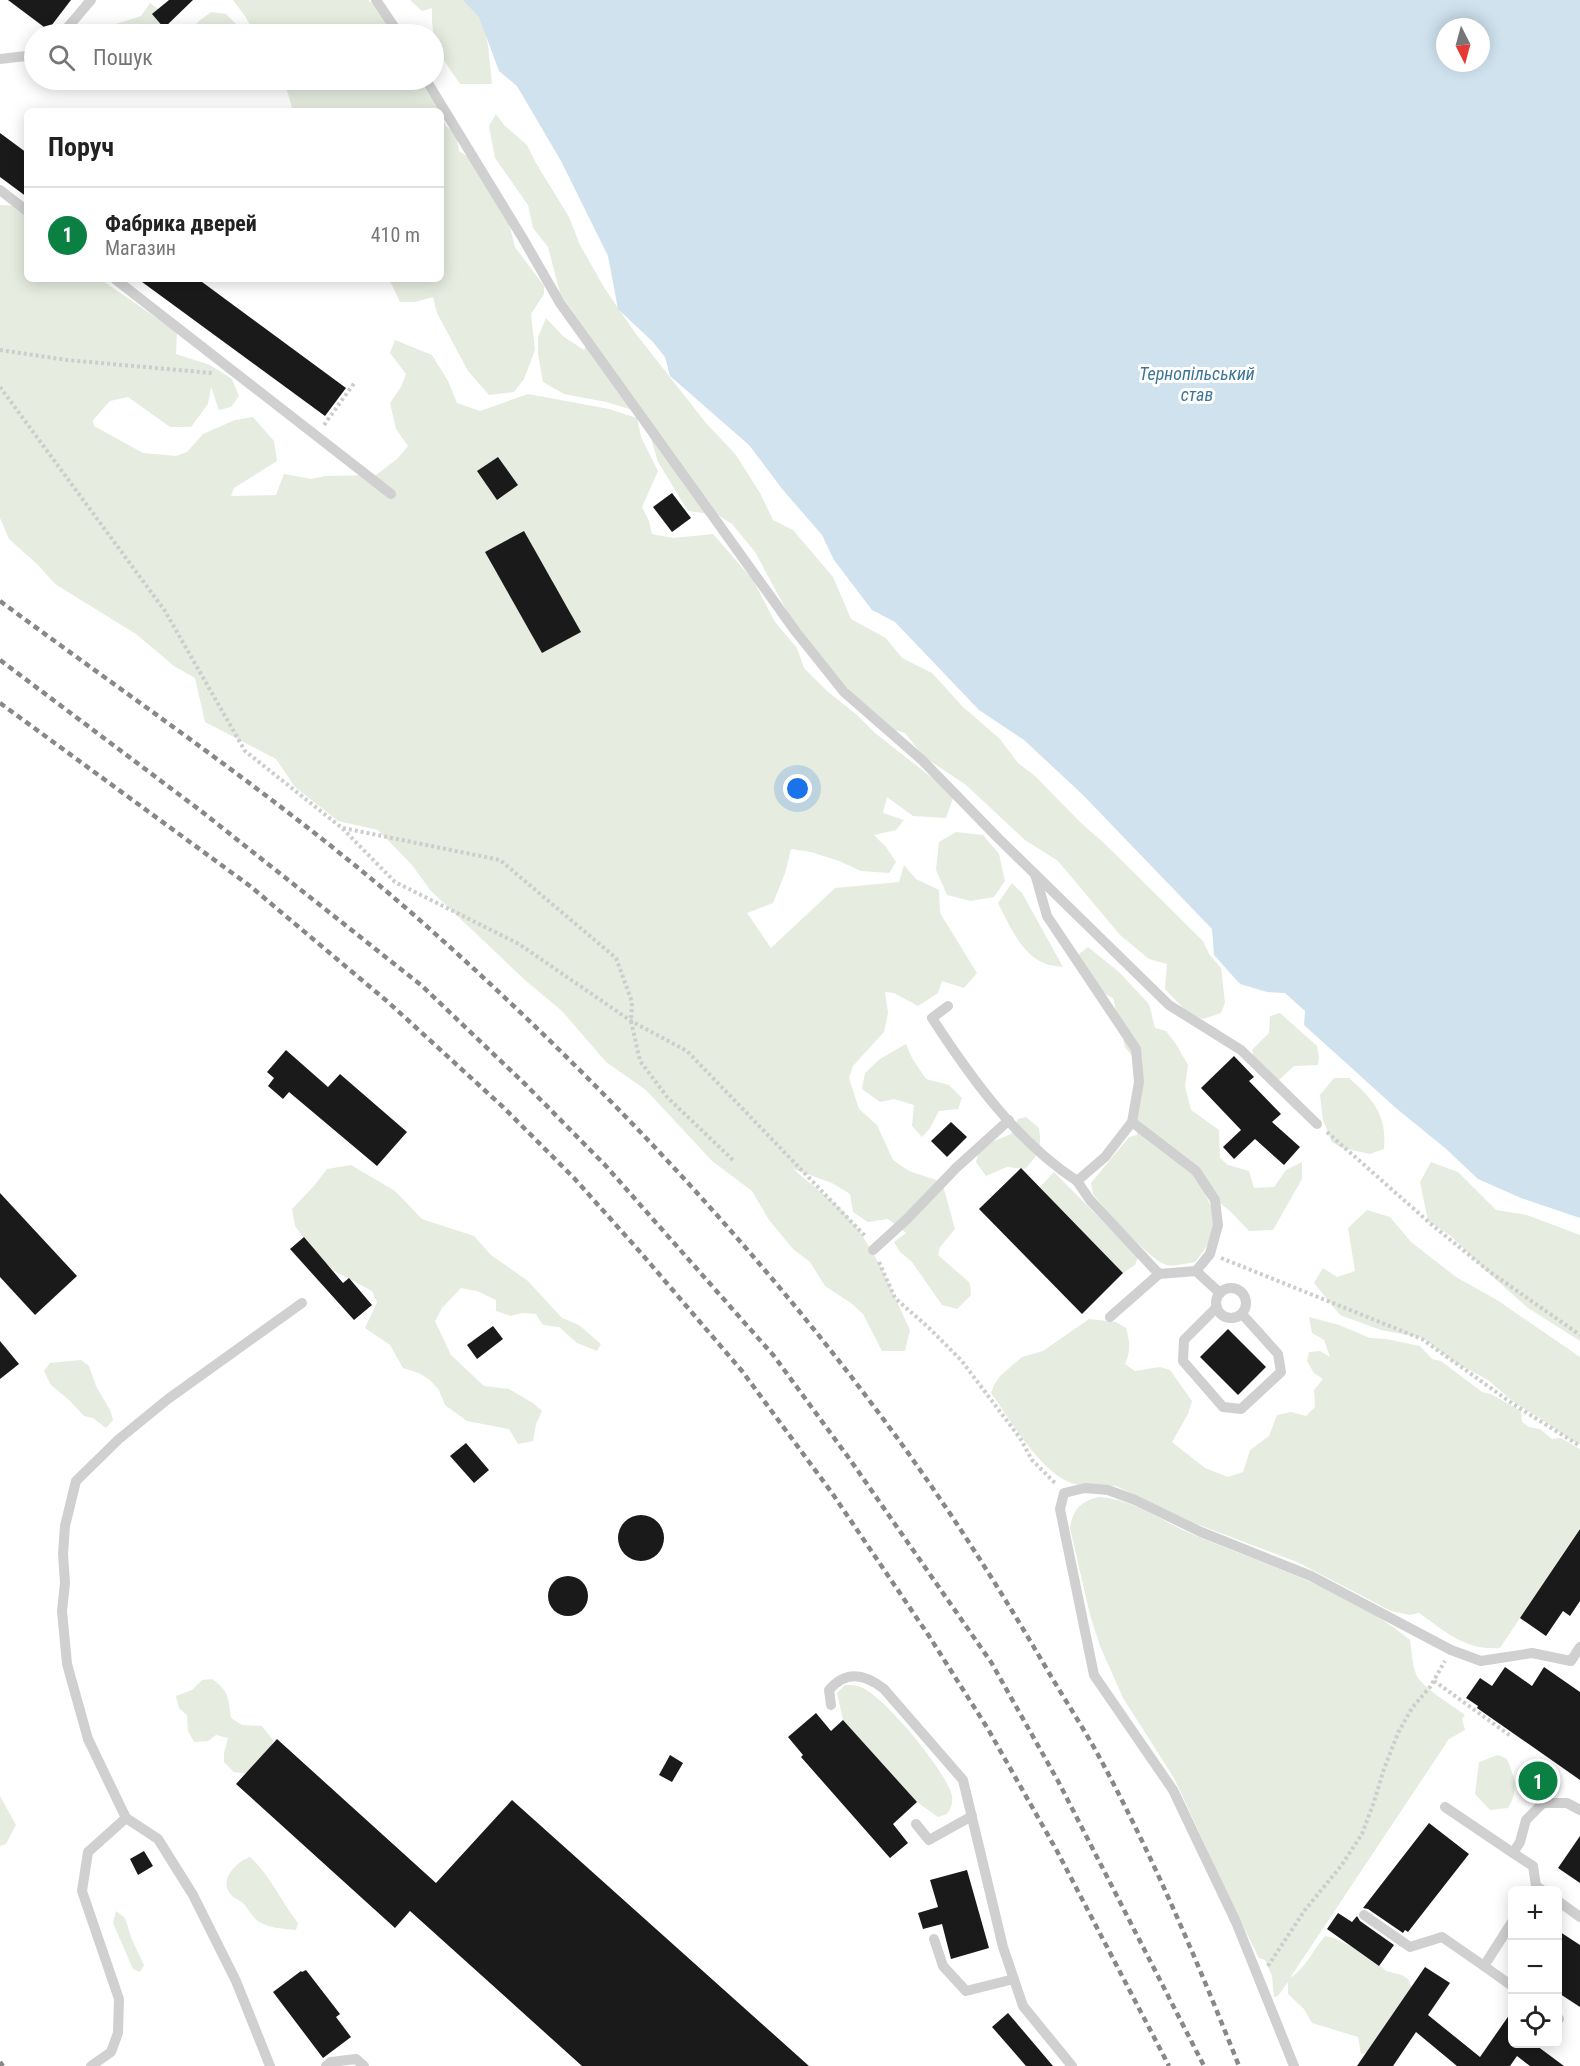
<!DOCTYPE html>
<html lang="uk">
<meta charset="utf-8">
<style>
:root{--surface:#fff;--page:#f6f6f6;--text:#222;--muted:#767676;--line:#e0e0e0;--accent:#0b8043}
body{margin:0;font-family:"Roboto Condensed",sans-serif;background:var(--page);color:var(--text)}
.controls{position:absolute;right:18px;bottom:18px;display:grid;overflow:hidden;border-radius:9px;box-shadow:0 3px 15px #0003}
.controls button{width:54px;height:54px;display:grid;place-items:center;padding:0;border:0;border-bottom:2px solid var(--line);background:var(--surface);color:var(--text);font:30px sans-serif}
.compass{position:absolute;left:1436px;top:18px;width:54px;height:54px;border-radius:50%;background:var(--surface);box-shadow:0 3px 15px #0003;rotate:174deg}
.you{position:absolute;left:798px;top:789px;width:21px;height:21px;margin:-15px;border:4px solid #fff;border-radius:50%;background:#1a73e8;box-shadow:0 0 0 9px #1a73e833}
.badge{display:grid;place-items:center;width:39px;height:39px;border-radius:50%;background:var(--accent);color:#fff;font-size:20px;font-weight:700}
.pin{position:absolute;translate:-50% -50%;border:3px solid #fff;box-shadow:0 2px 6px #0006}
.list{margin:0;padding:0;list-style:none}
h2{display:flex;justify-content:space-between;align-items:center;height:78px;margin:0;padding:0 24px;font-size:26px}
h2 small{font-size:20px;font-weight:400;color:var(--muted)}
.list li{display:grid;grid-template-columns:39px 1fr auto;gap:18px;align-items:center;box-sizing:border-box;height:96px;padding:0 24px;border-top:2px solid var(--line)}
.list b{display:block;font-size:22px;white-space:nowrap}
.list p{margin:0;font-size:20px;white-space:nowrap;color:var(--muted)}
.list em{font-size:20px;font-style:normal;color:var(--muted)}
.icon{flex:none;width:33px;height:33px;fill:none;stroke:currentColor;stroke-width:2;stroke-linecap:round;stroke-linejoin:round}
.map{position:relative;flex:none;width:1580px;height:2066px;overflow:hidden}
.search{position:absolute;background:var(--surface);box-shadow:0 3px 15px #0003;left:24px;top:24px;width:420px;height:66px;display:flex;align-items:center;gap:15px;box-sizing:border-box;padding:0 21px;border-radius:33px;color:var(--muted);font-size:22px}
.panel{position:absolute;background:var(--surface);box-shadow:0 3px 15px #0003;left:24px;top:108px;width:420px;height:174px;border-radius:9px}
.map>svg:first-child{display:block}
.green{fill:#e6ecdf}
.water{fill:#cfe2ee;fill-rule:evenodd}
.building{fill:#1a1a1a}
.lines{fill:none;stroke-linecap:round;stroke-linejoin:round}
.path{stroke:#cdcdcd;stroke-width:4;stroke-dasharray:3 3;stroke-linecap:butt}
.service{stroke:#d0d0d0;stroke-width:10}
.rail{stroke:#888;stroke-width:4.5;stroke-dasharray:6 4.5;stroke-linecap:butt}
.labels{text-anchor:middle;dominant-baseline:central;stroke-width:6;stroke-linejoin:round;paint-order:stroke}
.water-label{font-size:18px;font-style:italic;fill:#3f7597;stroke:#fff}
</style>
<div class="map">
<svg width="1580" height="2066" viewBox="0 0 1580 2066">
<rect width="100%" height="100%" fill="#fff"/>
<g class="green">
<path d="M233,0h135l11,10 8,15 17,9h-149l-10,-18z"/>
<path d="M410,0h59l11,7 8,38 4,39h-32l-25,-37 -3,-25v-14l-10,3z"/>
<path d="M150,3l8,6 11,22v3h-72l9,-7 35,-11z"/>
<path d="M211,12l15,2 15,15 -9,5h-44l11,-13z"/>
<path d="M284,80h138l1,6 17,25h-147z"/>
<path d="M441,113l5,13 10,8 3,17 11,7 38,62 7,27 29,39v8l-13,20 4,36 -11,29 -10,13 -25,3 -21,-24 -31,-58 -4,-16 -18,5h-15l-11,-23h52z"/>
<path d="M496,114l8,11 23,20 9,18 33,54 11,28 25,44 31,45 70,89 30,32 24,38 13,27 20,10 40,47 18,42 35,19 16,20 30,15 31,34 37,32 18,24 17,13 46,47 23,20 99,98 6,13 12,14 4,35 -4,10 -18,6 -15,-6 -23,-24 2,-25 -18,-5 -29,-24 -62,-74 -33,-21 -59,-55 -42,-28 -19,-24 -27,-8 -84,-101 -39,-72 -23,-28 -14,-9 -30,-4 -30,-49 -15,-49 -37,-11 -42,-8 -21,-12 -5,-28v-17l8,-19 18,19 20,13 6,-13 -30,-44 -12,-46 -15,-19 -5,-23 -33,-47 -6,-32z"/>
<path d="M0,205l19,1 8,7v66h73l77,53 -1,22 34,11 22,14 7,17 -8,11 -12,3 -8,-23 -3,17 -17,23h-21l-42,-30 -18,4 -17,19 1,6 49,27 33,3 11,-4 16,-18 32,-14 18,-3 21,24 3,20 -43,27 -3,8 45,-1 8,-21 27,5 14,-3 51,-1 21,-16 11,-13 -12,-17 -6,-26 11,-16 5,-13 -16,-21 5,-13 37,15 16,26 9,22 23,8 48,-17 81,15 28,9 4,19 17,34 -16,36 7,14 3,13 21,4 40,-4 40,46 22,42 22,26 7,20 23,23 30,24 18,18 79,62 -8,23 -33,-2 -26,-19 -4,16 21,7 -8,10 -22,5 12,12 10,15 -7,11 -28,-2 -22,-10 -28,-9 -20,-3 -6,24 -12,30 -26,10 24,35 64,-60 64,-6 5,-17 12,14 23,11 1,23 37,60 -13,15 -22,-7 -4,12 -20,13 -24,-13 -9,-1 3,21 -4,19 -31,34 -4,12 10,31 18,16 16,35 16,11 33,11 13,47 -15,18 -2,8 32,28 1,12 -14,14 -15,-4 -30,-43 -12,-10 -6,-10 12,-9 -18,-14 -20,3 -15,-10 -3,-18 -18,-11 -39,-14 48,40 19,23 20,33 30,65 -5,21h-23l-19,-37 -12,-11 -26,-17 -15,-24 -17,-13 -24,-29 -17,-29 -40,-30 -66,-71 -40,-28 -44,-51 -36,-30 -95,-90 -19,-26 -34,-35 -40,-9 -43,-34 -19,-28 -71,-37 -10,-44 -21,-12 -38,-32 -81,-50 -17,-19 -29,-26 -9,-21z"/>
<path d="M956,832l27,3 16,19 6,27 -11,16 -23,4 -24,-6 -11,-25 3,-28z"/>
<path d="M1012,883l10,10 41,74c-6,-1 -13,-1 -19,-4 -24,-10 -35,-39 -46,-60z"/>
<path d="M1088,947l31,25 30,32 6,24 11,3 10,13 12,21 -3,21 6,24 28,20 1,28 8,7 21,6 5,17 20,-1 12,-17 16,-8v17l-29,51 -24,1 -19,-20 -26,-20c2,6 6,12 8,18 8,22 -4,36 -17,53 -9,1 -19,5 -28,3 -16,-3 -62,-56 -74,-71l-2,-11 38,-46 8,-2 -1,-20 6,-46 -17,-22 -12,-49 -23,-11 -16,-29z"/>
<path d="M1280,1013l37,33 2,11 -1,8 -24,1 -15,14 -22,-10 -5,-20 17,-17 1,-17z"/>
<path d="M906,1044l6,14 14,21 23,6 13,13 -4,11 -19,2 -9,17 -8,9 -10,-11 2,-21 -20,-6 -14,3 -18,-13 3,-16 15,-14z"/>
<path d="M1334,1078h15c24,21 38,37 35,71l-14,5 -28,-6 -10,-6 -9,-22 -3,-25z"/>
<path d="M1026,1117l13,11c3,21 0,26 -14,41l-18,-2 -21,9 -10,-14 4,-15 31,-13 7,-15z"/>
<path d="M1431,1162l27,10 38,38 31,5 53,20v106l-52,-33 -43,-38 -34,-34 -23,-15 -8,-39z"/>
<path d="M351,1165l44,26 27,28 52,17 17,19 37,26 34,37 17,7 22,19 -4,7 -20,-8 -18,-16 -16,-2 -7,-11 -14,-1 -11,3 -15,-5v-11l-19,-9 -16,-3 -19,20 -7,13 16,34 33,31 25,3 24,14 9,8 -6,13 -3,17 -15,3 -9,-15 -42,-8 -22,-16 -6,-15 -9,-10 -11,-7 -16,-5 -13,-23 -25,-17 12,-26 -5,-11 -34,-18 -18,-13 -25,-34 -3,-17 21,-22 14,-18z"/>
<path d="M1054,1172l84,85 -3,8 -12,8 -83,-86z"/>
<path d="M1367,1210l23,7 21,25 45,35 41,23 83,57v87l-8,-3 -32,-23 -24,-14 -28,-24 -34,-18 -31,-24 -42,-8 -41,-15 -26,-32 9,-15 14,9 18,-6 -7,-43z"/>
<path d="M1309,1317l30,8 31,13 16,1 34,7 12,13 9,2 41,31 9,2 30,17 1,11 7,5 11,2 12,10 9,-1 19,11v79l-80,120c-34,3 -54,-16 -81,-35l-9,2 -19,-4 -94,-49 -103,-39 -78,-37c-13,-2 -25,1 -37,-1 -35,-5 -68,-65 -88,-92l3,-8 6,-9 22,-19 21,-6 46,-32 27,3 10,6c4,15 5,22 -1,36l10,7 25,-4 10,3 22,31 -4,13 -16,28 33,26 23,9 15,-5 7,-22 19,-14 8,-21 14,-3 15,4 9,-9 -1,-17 9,-11 -9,-6 -7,-12 2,-9 11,-1 10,6 -6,-17 -12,-7z"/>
<path d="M81,1360l8,6 7,20 14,24 3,10 -7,8 -13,-10 -9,-2 -15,-16 -18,-15 -7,-14 6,-8z"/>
<path d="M1099,1497c34,2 62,24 93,37 74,32 155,54 218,106 2,12 2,24 6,34 5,13 36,31 49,41l-3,4 3,11 -16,9 -159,239c15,-9 23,-28 35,-42l9,2 33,16 19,17 16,4 6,4 5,11 -38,60 -14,4 -3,-17 -46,-14 -8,-14 -16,-15v-12l-10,14 -4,1 -2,-21 -7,-16 -6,-2 -20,-40 -65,-140 -51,-80 -23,-52 -10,-31 -20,-87c3,-19 11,-27 29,-31z"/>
<path d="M212,1679c18,13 16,19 19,39l11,7 20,1 11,14 -3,16 -21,18 -15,-2 -10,-10v-9l4,-15 -12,-3 -8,6 -14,1 -6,-11 -1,-16 -8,-7 -3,-12 16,-6 10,-10z"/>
<path d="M845,1685c6,0 12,0 18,3 23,11 84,84 89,108 1,7 -1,12 -5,18l-9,3 -21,-15 -74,-82 -6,-27z"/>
<path d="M1498,1755l9,4c8,20 12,30 1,49l-18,2 -15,-16 4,-32z"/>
<path d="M0,1796l16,29 -10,19 -6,2z"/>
<path d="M250,1857c21,19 31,45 48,66l-2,7c-12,-1 -26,-2 -37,-8 -6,-4 -11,-13 -15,-18 -4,-4 -8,-5 -12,-8 -15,-15 4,-34 18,-39z"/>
<path d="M116,1911l9,7 7,22 12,25 -4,7 -7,-3 -20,-46z"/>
</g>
<path class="water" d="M463,0h1117v1218l-59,-20 -43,-19 -33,-31 -48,-39 -93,-84 1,-14 -20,-18 -18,-1 -27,-8 -26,-29 -2,-26 -130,-135 -58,-54 -45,-30 -84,-88 -23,-12 -38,-50 -12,-25 -39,-45 -34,-45 -79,-69 -5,-19 -12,-15 -35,-33 -10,-53 -47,-95 -44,-75 -18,-15 -20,-54zM1445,27h36v36h-36z"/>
<g class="building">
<path d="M8,0h63l-23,30z"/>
<path d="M169,0h24l-29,28 -12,-14z"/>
<path d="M0,133l27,20v44l-27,-20z"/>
<path d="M138,279h60l148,109 -21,28z"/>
<path d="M498,457l20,28 -21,15 -20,-29z"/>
<path d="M672,493l19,25 -19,14 -19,-25z"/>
<path d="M524,531l57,101 -39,21 -57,-101z"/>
<path d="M286,1050l42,37 12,-13 67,58 -30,34 -88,-74 -6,7 -15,-13 6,-8 -7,-6z"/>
<path d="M1234,1056l20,21 -5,4 32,33 -9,8 28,25 -16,18 -29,-26 -21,20 -11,-12 18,-17 -40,-42z"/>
<path d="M951,1122l16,15 -20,20 -16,-16z"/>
<path d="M1021,1168l102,105 -41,41 -103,-105z"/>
<path d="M0,1193l77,83 -42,39 -35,-38z"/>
<path d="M304,1237l39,46 6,-5 23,27 -18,15 -64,-71z"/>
<path d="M493,1326l10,13 -26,20 -10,-14z"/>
<path d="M1228,1329l38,38 -28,28 -38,-38z"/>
<path d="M0,1341l19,23 -19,15z"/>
<path d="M466,1443l23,27 -15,13 -24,-27z"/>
<circle cx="641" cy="1538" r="23"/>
<path d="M1580,1529v72l-10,15 -7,-5 -17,25 -26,-18z"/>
<circle cx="568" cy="1596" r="20"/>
<path d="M1505,1667l27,19 12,-19 36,25v88l-103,-72 1,-2 -12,-8 14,-20 12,8z"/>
<path d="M816,1713l15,18 12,-11 74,82 -24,22 15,19 -18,15 -89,-101 2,-2 -15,-18z"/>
<path d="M277,1739l159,144 76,-83 297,266h-227l-172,-155 -15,17 -159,-144z"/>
<path d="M670,1755l13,8 -11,19 -13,-7z"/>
<path d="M1429,1823l40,31 -61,78 -3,-2 -2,3 -35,-24 -5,-1z"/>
<path d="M1580,1836v47l-22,-15z"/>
<path d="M144,1851l9,15 -15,9 -8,-16z"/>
<path d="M967,1870l22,78 -38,11 -9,-35 -19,5 -5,-16 20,-6 -8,-27z"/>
<path d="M1338,1913l14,9 5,-6 3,5 34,24 -15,21 -52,-37z"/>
<path d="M1557,1930l23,15v62l-23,-15z"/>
<path d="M1425,1967l25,16 -22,32 52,42 32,-46v32h21l31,23h-34l-13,-10 -7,10h-53l-41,-34 -23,34h-36z"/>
<path d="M306,1970l34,44 -4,3 15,20 -28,21 -50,-66 28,-21 1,1z"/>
<path d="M1008,2013l45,53h-27l-34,-39z"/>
</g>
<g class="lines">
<g class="path">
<path d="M0,350l67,10 145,13"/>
<path d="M0,387l165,224 80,140 97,77 53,54 124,62 112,77 56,30 179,186"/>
<path d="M324,425l31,-43"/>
<path d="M343,828l157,32 116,98 16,44 -1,19 9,40 28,37 67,64"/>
<path d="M1327,1132l105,93 58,47 90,63"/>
<path d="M1221,1258l201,81 91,65 67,42"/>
<path d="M879,1262l16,36 34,30 32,32 59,78 12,22 24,24"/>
<path d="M1434,1681l78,56"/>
<path d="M1268,1966l37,-56 36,-44 21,-32 12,-32 10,-33 14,-36 14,-25 18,-21 15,-26"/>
</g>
<g class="service">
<path d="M376,0l23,34"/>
<path d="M62,34l29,-34"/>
<path d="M0,59l26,-3 8,-5"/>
<path d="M426,80l96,157 38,66 236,329 48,60 78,68 77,79 170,166 72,45 76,74"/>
<path d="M0,190l27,21"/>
<path d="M115,279l276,215"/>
<path d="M1035,874l12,42 89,133 3,33 -7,40 -27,35 -28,24 13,19 69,74 37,-3 24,22"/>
<path d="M948,1006l-16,12c39,60 85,124 145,163"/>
<path d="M1132,1122l64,49 19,29 3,25 -8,29 -14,17"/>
<path d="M873,1250l34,-31 49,-51 53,-48"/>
<circle cx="1231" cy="1303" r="15"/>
<path d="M1217,1307l-33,33 -1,21 40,46 18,2 40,-37 -3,-18 -36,-40"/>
<path d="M1110,1317l49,-43"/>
<path d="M831,1705l-2,-15c17,-20 36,-16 55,-1l79,91 40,167 20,59 49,60"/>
<path d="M1445,1807l68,46 7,-11 6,-22 17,-17h24l13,7"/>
<path d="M126,1818l32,21 35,56 43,86 34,85"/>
<path d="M916,1824l13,16 43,-24"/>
<path d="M1513,1853l20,13 3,20 6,4"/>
<path d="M1558,1901l22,16"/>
<path d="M1364,1915l46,32 32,-10 42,29"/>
<path d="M1512,1922l-28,44 28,20"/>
<path d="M934,1939l9,27 23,25 48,-12"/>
<path d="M1558,2018l1,1"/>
<path d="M91,2066l20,-14 7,-19 1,-34 -37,-108 6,-39 38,-34 -38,-79 -21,-75 -5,-53 3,-28 -2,-29 2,-28 11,-45 43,-42 49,-40 134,-96"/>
<path d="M326,2066l5,-4 25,-3 8,7"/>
<path d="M1294,2066l-58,-144 -63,-132 -79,-115 -31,-151 -3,-15 4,-16 21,-5 23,2 27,10 66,32 110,44 140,74 30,11 51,-8 39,8 9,-14"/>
</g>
<g class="rail">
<path d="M0,601c139,103 283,200 414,314 167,147 327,314 461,493 65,86 123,177 177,270 17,28 35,56 50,84 53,99 96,201 137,304"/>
<path d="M0,660l201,151 220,174 105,100 79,80 169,191 77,105 140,201 67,119 146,285"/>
<path d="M0,703l250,183 138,116 115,105 71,71 67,75 101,118 90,122 97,143 59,93 69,122 112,215"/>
<path d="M0,2062l3,4"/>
</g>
</g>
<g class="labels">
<g class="water-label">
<text x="1197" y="373">Тернопільський<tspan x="1197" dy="21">став</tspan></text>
</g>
</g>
</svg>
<div class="controls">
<button>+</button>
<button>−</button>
<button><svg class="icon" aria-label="locate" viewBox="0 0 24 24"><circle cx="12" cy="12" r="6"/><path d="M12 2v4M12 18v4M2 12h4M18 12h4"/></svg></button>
</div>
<svg class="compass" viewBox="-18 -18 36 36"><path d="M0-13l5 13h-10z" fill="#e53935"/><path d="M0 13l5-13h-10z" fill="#767676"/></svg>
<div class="you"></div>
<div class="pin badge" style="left:1538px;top:1781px">1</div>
<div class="search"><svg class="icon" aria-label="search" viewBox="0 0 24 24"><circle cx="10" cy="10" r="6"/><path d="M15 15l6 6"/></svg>Пошук</div>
<section class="panel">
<h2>Поруч<small></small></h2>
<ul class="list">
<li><span class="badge">1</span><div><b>Фабрика дверей</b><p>Магазин</p></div><em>410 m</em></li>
</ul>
</section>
</div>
